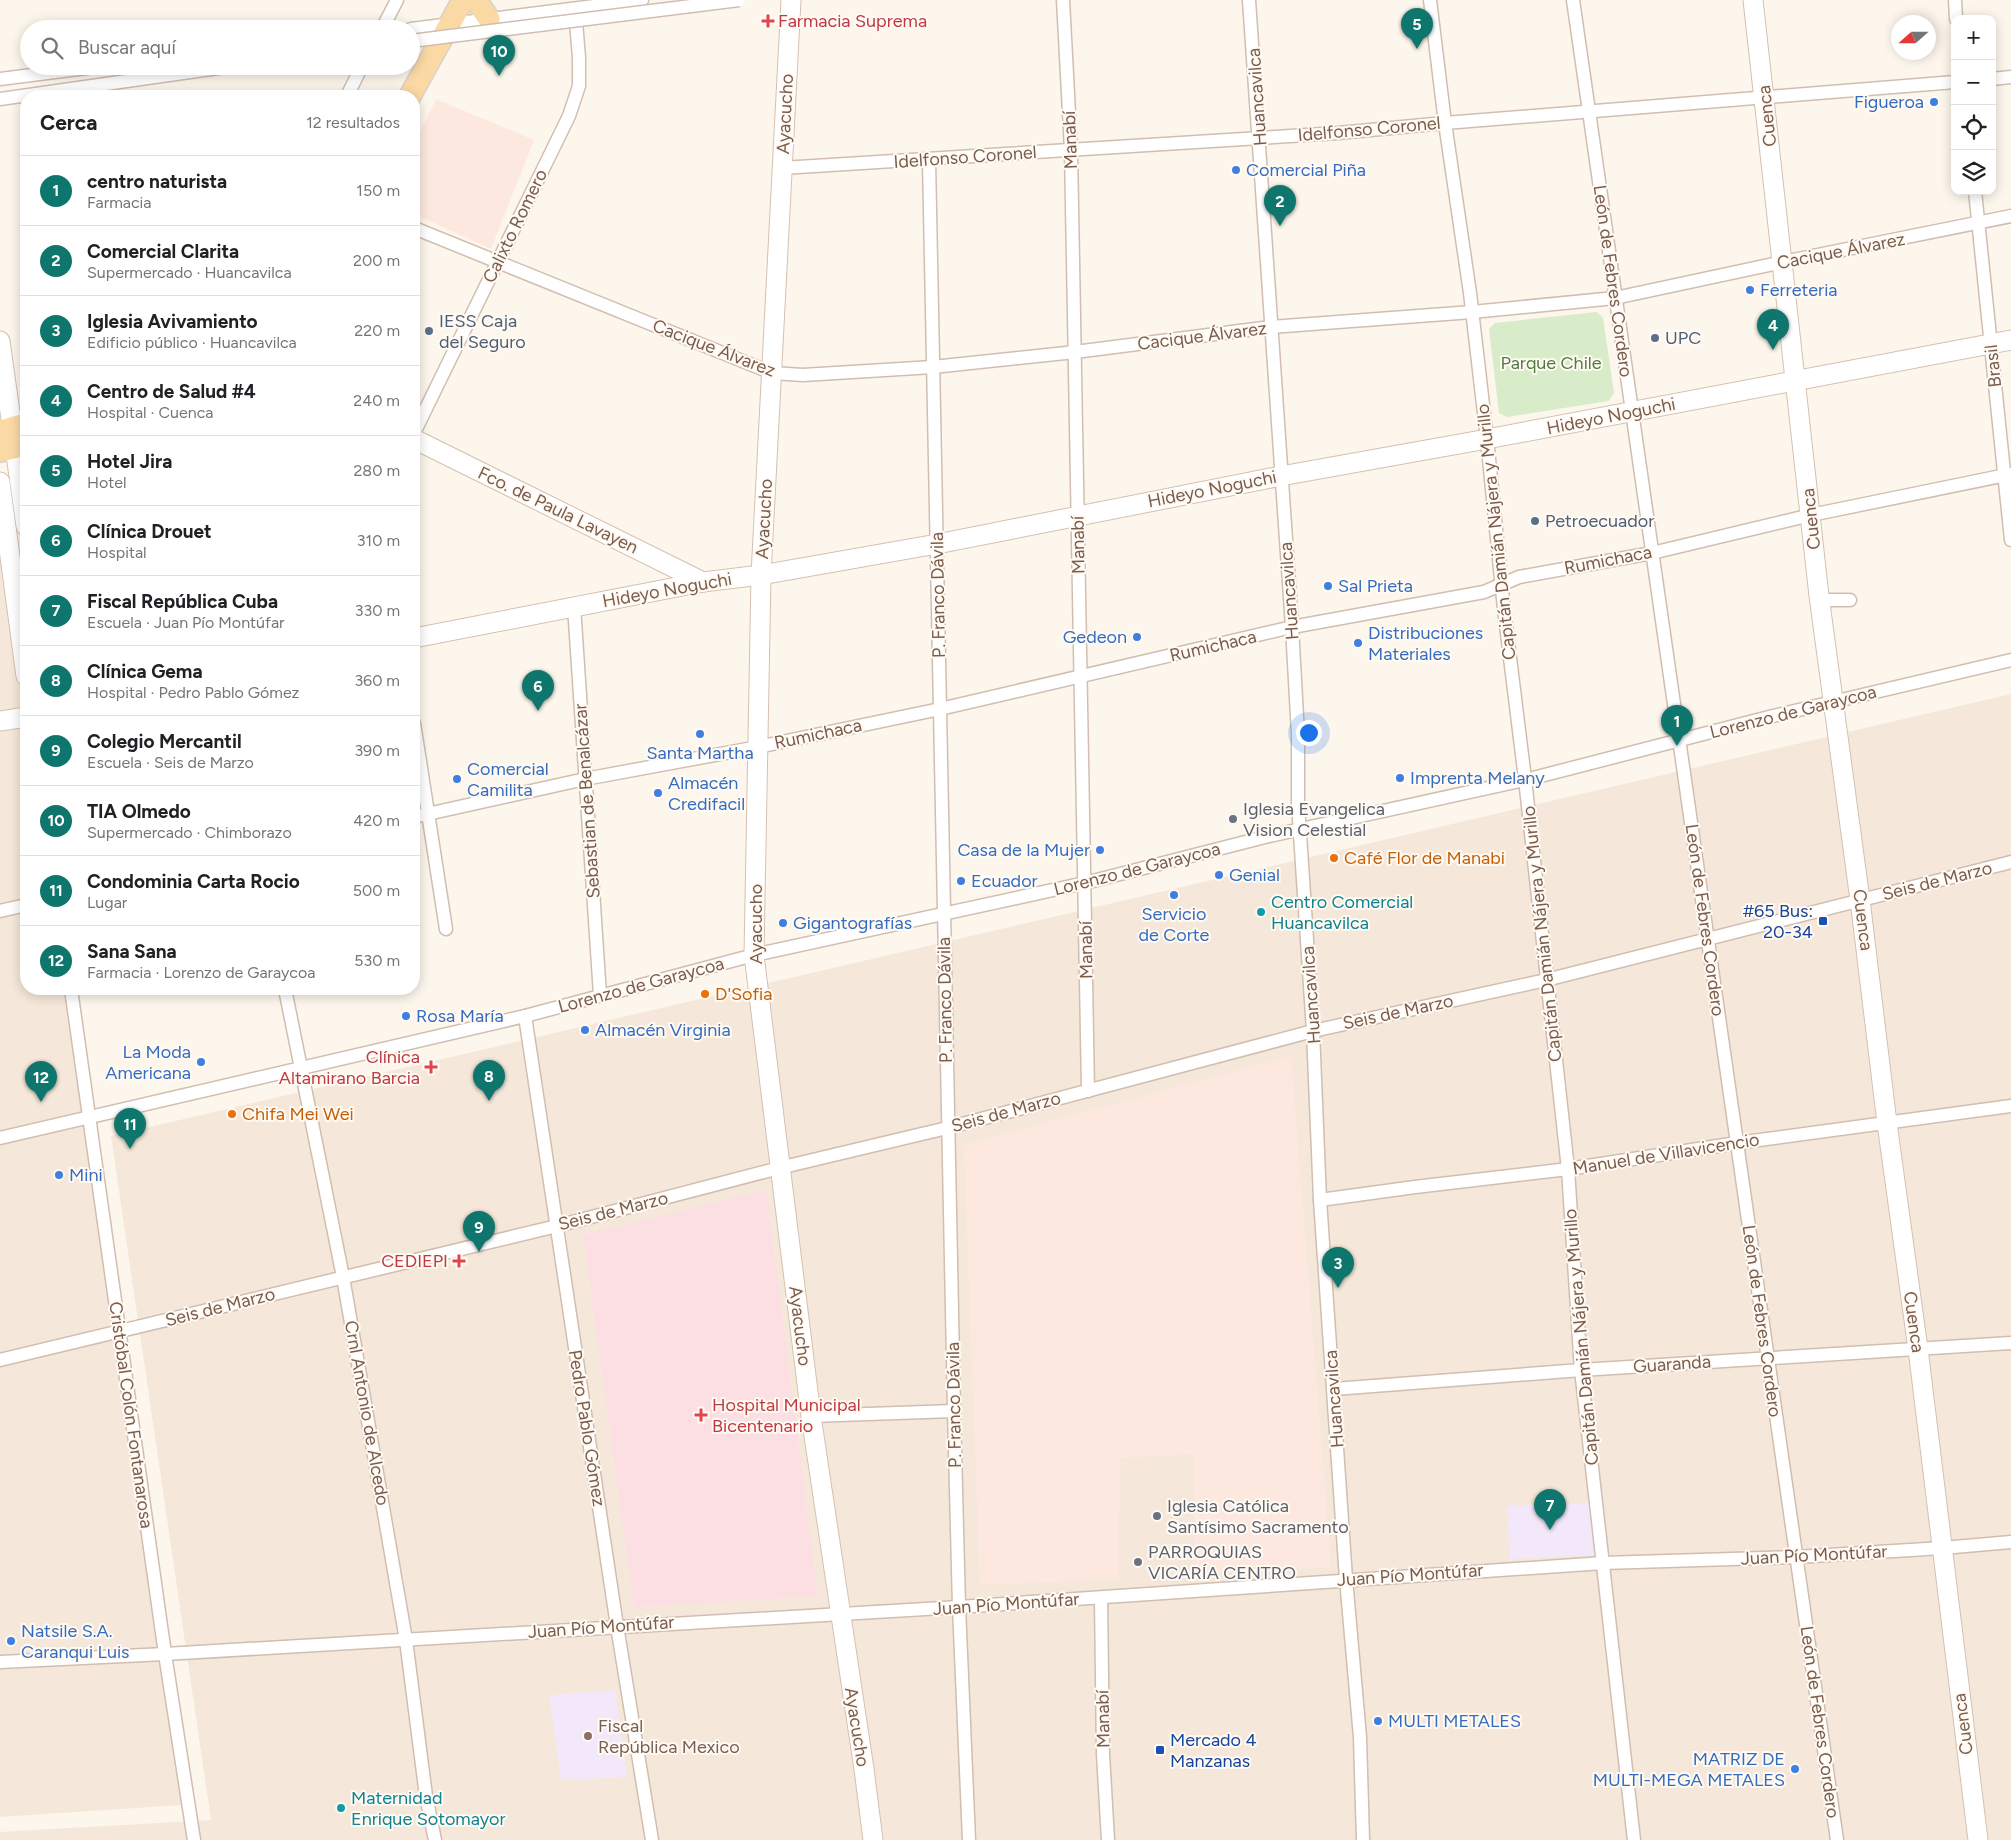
<!DOCTYPE html>
<html lang="es">
<meta charset="utf-8">
<style>
:root{--surface:#fff;--page:#f6f6f6;--text:#202124;--muted:#757577;--line:#e0e0e0;--accent:#0f766e}
body{margin:0;font-family:Figtree,sans-serif;background:var(--page);color:var(--text)}
.controls{position:absolute;right:15px;top:15px;display:grid;overflow:hidden;border-radius:10px;box-shadow:0 2px 12px #0003}
.controls button{width:45px;height:45px;display:grid;place-items:center;padding:0;border:0;border-bottom:1px solid var(--line);background:var(--surface);color:var(--text);font:25px sans-serif}
.compass{position:absolute;left:1891px;top:15px;width:45px;height:45px;border-radius:50%;background:var(--surface);box-shadow:0 2px 12px #0003;rotate:249deg}
.you{position:absolute;left:1308px;top:732px;width:18px;height:18px;margin:-12px;border:4px solid #fff;border-radius:50%;background:#1a73e8;box-shadow:0 0 0 8px #1a73e833}
.badge{display:grid;place-items:center;width:32px;height:32px;border-radius:50%;background:var(--accent);color:#fff;font-size:16px;font-weight:700}
.pin{position:absolute;translate:-50% -41px;filter:drop-shadow(0 1px 2px #0008)}
.pin::after{content:'';position:absolute;top:26px;width:18px;height:15px;background:inherit;clip-path:polygon(0 0,100% 0,50% 100%)}
.list{margin:0;padding:0;list-style:none}
h2{display:flex;justify-content:space-between;align-items:center;height:65px;margin:0;padding:0 20px;font-size:21px}
h2 small{font-size:16px;font-weight:400;color:var(--muted)}
.list li{display:grid;grid-template-columns:32px 1fr auto;gap:15px;align-items:center;box-sizing:border-box;height:70px;padding:0 20px;border-top:1px solid var(--line)}
.list b{display:block;font-size:19px;white-space:nowrap}
.list p{margin:0;font-size:16px;white-space:nowrap;color:var(--muted)}
.list em{font-size:16px;font-style:normal;color:var(--muted)}
.icon{flex:none;width:28px;height:28px;fill:none;stroke:currentColor;stroke-width:2;stroke-linecap:round;stroke-linejoin:round}
.map{position:relative;flex:none;width:2011px;height:1840px;overflow:hidden}
.search{position:absolute;background:var(--surface);box-shadow:0 2px 12px #0003;left:20px;top:20px;width:400px;height:55px;display:flex;align-items:center;gap:12px;box-sizing:border-box;padding:0 18px;border-radius:28px;color:var(--muted);font-size:19px}
.panel{position:absolute;background:var(--surface);box-shadow:0 2px 12px #0003;left:20px;top:90px;width:400px;height:905px;border-radius:20px}
.map>svg:first-child{display:block}
.residential{fill:#f5e8da}
.commercial{fill:#fde8e0}
.education{fill:#f3e8fa}
.medical{fill:#fbdfe3}
.green{fill:#d8ecc9}
.lines{fill:none;stroke-linecap:round;stroke-linejoin:round}
.street-casing{stroke:#d1beb0;stroke-width:15}
.secondary-casing{stroke:#d6c0b0;stroke-width:21}
.primary-casing{stroke:#dad1cd;stroke-width:24}
.street{stroke:#fff;stroke-width:12}
.secondary{stroke:#fff;stroke-width:19}
.primary{stroke:#fbd9a5;stroke-width:21}
.street-bridge-casing{stroke:#d1beb0;stroke-width:15;stroke-linecap:butt}
.street-bridge{stroke:#fff;stroke-width:12}
.health-dot{fill:#e0444e;stroke:#fffaf3;stroke-width:2}
.shop-dot{fill:#3f7fe0;stroke:#fffaf3;stroke-width:2}
.service-dot{fill:#5c6f8a;stroke:#fffaf3;stroke-width:2}
.worship-dot{fill:#6b7280;stroke:#fffaf3;stroke-width:2}
.food-dot{fill:#e8710a;stroke:#fffaf3;stroke-width:2}
.culture-dot{fill:#0f9aa8;stroke:#fffaf3;stroke-width:2}
.transit-dot{fill:#1a4fb4;stroke:#fffaf3;stroke-width:2}
.education-dot{fill:#8d6e63;stroke:#fffaf3;stroke-width:2}
.labels{text-anchor:middle;dominant-baseline:central;stroke-width:4;stroke-linejoin:round;paint-order:stroke}
.health-label{font-size:18px;fill:#be3a42;stroke:#fffaf3;text-anchor:start}
.street-label{font-size:18px;fill:#7a5c4d;stroke:#fffaf3}
.shop-label{font-size:18px;fill:#366cbe;stroke:#fffaf3;text-anchor:start}
.service-label{font-size:18px;fill:#4e5e75;stroke:#fffaf3;text-anchor:start}
.park-label{font-size:18px;fill:#537a41;stroke:#fffaf3}
.worship-label{font-size:18px;fill:#5b616d;stroke:#fffaf3;text-anchor:start}
.food-label{font-size:18px;fill:#c56008;stroke:#fffaf3;text-anchor:start}
.culture-label{font-size:18px;fill:#0d838f;stroke:#fffaf3;text-anchor:start}
.transit-label{font-size:18px;fill:#164399;stroke:#fffaf3;text-anchor:end}
.education-label{font-size:18px;fill:#785e54;stroke:#fffaf3;text-anchor:start}
</style>
<div class="map">
<svg width="2011" height="1840" viewBox="0 0 2011 1840">
<rect width="100%" height="100%" fill="#fdf6ec"/>
<g class="residential">
<path d="M0,536l26,182v271h39l117,816 -182,12z"/>
<path d="M2011,694v1146h-2011v-8l211,-12 -100,-684z"/>
</g>
<g class="commercial">
<path d="M436,99l98,41 -43,109 -77,-35v-69z"/>
<path d="M1291,1056l40,511 -135,7 -3,-120 -73,4 -2,121 -138,6 -16,-440z"/>
</g>
<g class="education">
<path d="M1590,1503l5,52 -85,4 -3,-53z"/>
<path d="M615,1690l12,87 -66,3 -12,-85z"/>
</g>
<path class="medical" d="M766,1190l52,406 -184,11 -51,-372z"/>
<path class="green" d="M1597,312l6,6 11,75 -5,8 -102,16 -8,-4 -10,-84 6,-6z"/>
<g class="lines">
<g class="street-casing">
<g id="street">
<path d="M1063,0l8,150 17,941"/>
<path d="M1249,0l43,627 6,107v70l15,227 7,169 26,379 14,158 3,103"/>
<path d="M1430,0l15,123 25,170 17,146 17,170 21,170 43,390 13,201 53,470"/>
<path d="M1573,0l264,1840"/>
<path d="M1955,0l1,19"/>
<path d="M382,29l15,-29"/>
<path d="M411,29l231,-29"/>
<path d="M0,79l102,-13"/>
<path d="M1992,79l19,-2"/>
<path d="M347,96l15,-30"/>
<path d="M0,99l232,-33"/>
<path d="M929,160l25,1251 5,196 10,233"/>
<path d="M782,168l556,-35 107,-10 510,-41"/>
<path d="M1975,191l36,349"/>
<path d="M414,228l358,145 31,2 130,-8 142,-15 196,-25 201,-15 143,-14 168,-36 228,-46"/>
<path d="M414,433l155,-317 10,-30v-28l-4,-49"/>
<path d="M1819,600h31"/>
<path d="M574,606l26,389"/>
<path d="M414,723l32,206"/>
<path d="M414,817l171,-38 173,-32 182,-38 352,-82 192,-35 35,-15 133,-24 159,-38 200,-41"/>
<path d="M0,911l26,-6"/>
<path d="M71,989l94,665 29,186"/>
<path d="M285,989l58,288 63,363 20,156 9,44"/>
<path d="M525,1016l92,610 35,214"/>
<path d="M0,1138l525,-122 229,-61 331,-72 180,-46 268,-59 236,-61 242,-57"/>
<path d="M1320,1200l95,-13 153,-18 169,-26 274,-37"/>
<path d="M0,1360l557,-134 222,-58 168,-40 366,-97 233,-51 465,-118"/>
<path d="M1334,1389l247,-19 430,-27"/>
<path d="M811,1416l143,-5"/>
<path d="M1101,1598l2,156 5,86"/>
<path d="M0,1662l165,-8 794,-47 644,-44 193,-6 147,-9 68,-6"/>
</g>
</g>
<g class="secondary-casing">
<g id="secondary">
<path d="M791,0l-30,575 -7,380 57,461 53,353 9,71"/>
<path d="M1753,0l66,596 41,304 27,223 31,226 60,491"/>
<path d="M0,341l26,185"/>
<path d="M414,439l289,143"/>
<path d="M0,482l26,194"/>
<path d="M414,638l289,-56 58,-7 176,-31 344,-68 206,-37 524,-99"/>
<path d="M0,721l26,-4"/>
</g>
</g>
<g class="primary-casing">
<g id="primary">
<path d="M476,0l13,19"/>
<path d="M410,96l53,-96"/>
<path d="M0,431l26,-7"/>
<path d="M0,451l26,-6"/>
</g>
</g>
<use href="#street" class="street"/>
<use href="#secondary" class="secondary"/>
<use href="#primary" class="primary"/>
<g class="street-bridge-casing">
<path id="street-bridge" d="M411,41l328,-41"/>
</g>
<use href="#street-bridge" class="street-bridge"/>
</g>
<g class="health-dot">
<path d="M765.5 13.5h5v5h5v5h-5v5h-5v-5h-5v-5h5z"/>
<path d="M428.5 1059.5h5v5h5v5h-5v5h-5v-5h-5v-5h5z"/>
<path d="M456.5 1253.5h5v5h5v5h-5v5h-5v-5h-5v-5h5z"/>
<path d="M698.5 1407.5h5v5h5v5h-5v5h-5v-5h-5v-5h5z"/>
</g>
<g class="shop-dot">
<circle cx="1934" cy="102" r="5"/>
<circle cx="1236" cy="170" r="5"/>
<circle cx="1750" cy="290" r="5"/>
<circle cx="1328" cy="586" r="5"/>
<circle cx="1137" cy="637" r="5"/>
<circle cx="1358" cy="643" r="5"/>
<circle cx="700" cy="734" r="5"/>
<circle cx="1400" cy="778" r="5"/>
<circle cx="457" cy="779" r="5"/>
<circle cx="658" cy="793" r="5"/>
<circle cx="1100" cy="850" r="5"/>
<circle cx="1219" cy="875" r="5"/>
<circle cx="961" cy="881" r="5"/>
<circle cx="1174" cy="895" r="5"/>
<circle cx="783" cy="923" r="5"/>
<circle cx="406" cy="1016" r="5"/>
<circle cx="585" cy="1030" r="5"/>
<circle cx="201" cy="1062" r="5"/>
<circle cx="59" cy="1175" r="5"/>
<circle cx="11" cy="1641" r="5"/>
<circle cx="1378" cy="1721" r="5"/>
<circle cx="1795" cy="1769" r="5"/>
</g>
<g class="service-dot">
<circle cx="429" cy="331" r="5"/>
<circle cx="1655" cy="338" r="5"/>
<circle cx="1535" cy="521" r="5"/>
</g>
<g class="worship-dot">
<circle cx="1233" cy="819" r="5"/>
<circle cx="1157" cy="1516" r="5"/>
<circle cx="1138" cy="1562" r="5"/>
</g>
<g class="food-dot">
<circle cx="1334" cy="858" r="5"/>
<circle cx="705" cy="994" r="5"/>
<circle cx="232" cy="1114" r="5"/>
</g>
<g class="culture-dot">
<circle cx="1261" cy="912" r="5"/>
<circle cx="341" cy="1808" r="5"/>
</g>
<g class="transit-dot">
<rect x="1818" y="916" width="10" height="10" rx="2.5"/>
<rect x="1155" y="1745" width="10" height="10" rx="2.5"/>
</g>
<circle class="education-dot" cx="588" cy="1736" r="5"/>
<g class="labels">
<g class="health-label">
<text x="778" y="21">Farmacia Suprema</text>
<text x="420" y="1057" text-anchor="end">Clínica<tspan x="420" dy="21">Altamirano Barcia</tspan></text>
<text x="448" y="1261" text-anchor="end">CEDIEPI</text>
<text x="712" y="1405">Hospital Municipal<tspan x="712" dy="21">Bicentenario</tspan></text>
</g>
<g class="street-label">
<text transform="translate(1257 97) rotate(-94)">Huancavilca</text>
<text transform="translate(785 114) rotate(-87)">Ayacucho</text>
<text transform="translate(1767 116) rotate(-96)">Cuenca</text>
<text transform="translate(1369 129) rotate(-5)">Idelfonso Coronel</text>
<text transform="translate(1070 140) rotate(-92)">Manabí</text>
<text transform="translate(965 157) rotate(-4)">Idelfonso Coronel</text>
<text transform="translate(515 226) rotate(-64)">Calixto Romero</text>
<text transform="translate(1841 251) rotate(-11)">Cacique Álvarez</text>
<text transform="translate(1613 281) rotate(82)">León de Febres Cordero</text>
<text transform="translate(1202 336) rotate(-7)">Cacique Álvarez</text>
<text transform="translate(714 348) rotate(21)">Cacique Álvarez</text>
<text transform="translate(1993 366) rotate(-96)">Brasil</text>
<text transform="translate(1611 416) rotate(-11)">Hideyo Noguchi</text>
<text transform="translate(1212 489) rotate(-11)">Hideyo Noguchi</text>
<text transform="translate(558 510) rotate(26)">Fco. de Paula Lavayen</text>
<text transform="translate(764 519) rotate(-87)">Ayacucho</text>
<text transform="translate(1811 519) rotate(-96)">Cuenca</text>
<text transform="translate(1496 532) rotate(-96)">Capitán Damián Nájera y Murillo</text>
<text transform="translate(1078 545) rotate(-91)">Manabí</text>
<text transform="translate(1608 560) rotate(-11)">Rumichaca</text>
<text transform="translate(667 590) rotate(-10)">Hideyo Noguchi</text>
<text transform="translate(1289 591) rotate(-94)">Huancavilca</text>
<text transform="translate(938 595) rotate(-91)">P. Franco Dávila</text>
<text transform="translate(1213 646) rotate(-13)">Rumichaca</text>
<text transform="translate(1793 712) rotate(-14)">Lorenzo de Garaycoa</text>
<text transform="translate(818 734) rotate(-12)">Rumichaca</text>
<text transform="translate(587 801) rotate(-94)">Sebastian de Benalcázar</text>
<text transform="translate(1137 869) rotate(-14)">Lorenzo de Garaycoa</text>
<text transform="translate(1937 881) rotate(-14)">Seis de Marzo</text>
<text transform="translate(1705 920) rotate(82)">León de Febres Cordero</text>
<text transform="translate(1863 920) rotate(83)">Cuenca</text>
<text transform="translate(756 924) rotate(-90)">Ayacucho</text>
<text transform="translate(1542 934) rotate(-96)">Capitán Damián Nájera y Murillo</text>
<text transform="translate(1086 950) rotate(-91)">Manabí</text>
<text transform="translate(641 985) rotate(-15)">Lorenzo de Garaycoa</text>
<text transform="translate(1311 995) rotate(-94)">Huancavilca</text>
<text transform="translate(945 1000) rotate(-91)">P. Franco Dávila</text>
<text transform="translate(1398 1012) rotate(-12)">Seis de Marzo</text>
<text transform="translate(1006 1112) rotate(-15)">Seis de Marzo</text>
<text transform="translate(1666 1154) rotate(-9)">Manuel de Villavicencio</text>
<text transform="translate(613 1211) rotate(-14)">Seis de Marzo</text>
<text transform="translate(220 1307) rotate(-14)">Seis de Marzo</text>
<text transform="translate(1762 1321) rotate(82)">León de Febres Cordero</text>
<text transform="translate(1914 1322) rotate(82)">Cuenca</text>
<text transform="translate(800 1326) rotate(83)">Ayacucho</text>
<text transform="translate(1581 1337) rotate(-95)">Capitán Damián Nájera y Murillo</text>
<text transform="translate(1672 1364) rotate(-4)">Guaranda</text>
<text transform="translate(1334 1399) rotate(-94)">Huancavilca</text>
<text transform="translate(954 1405) rotate(-91)">P. Franco Dávila</text>
<text transform="translate(367 1413) rotate(80)">Crnl Antonio de Alcedo</text>
<text transform="translate(131 1415) rotate(82)">Cristóbal Colón Fontanarosa</text>
<text transform="translate(587 1428) rotate(81)">Pedro Pablo Gómez</text>
<text transform="translate(1814 1555) rotate(-3)">Juan Pío Montúfar</text>
<text transform="translate(1410 1575) rotate(-4)">Juan Pío Montúfar</text>
<text transform="translate(1006 1604) rotate(-4)">Juan Pío Montúfar</text>
<text transform="translate(601 1627) rotate(-4)">Juan Pío Montúfar</text>
<text transform="translate(1103 1719) rotate(-91)">Manabí</text>
<text transform="translate(1820 1722) rotate(82)">León de Febres Cordero</text>
<text transform="translate(1963 1724) rotate(-97)">Cuenca</text>
<text transform="translate(857 1727) rotate(81)">Ayacucho</text>
</g>
<g class="shop-label">
<text x="1924" y="102" text-anchor="end">Figueroa</text>
<text x="1246" y="170">Comercial Piña</text>
<text x="1760" y="290">Ferreteria</text>
<text x="1338" y="586">Sal Prieta</text>
<text x="1368" y="633">Distribuciones<tspan x="1368" dy="21">Materiales</tspan></text>
<text x="1127" y="637" text-anchor="end">Gedeon</text>
<text x="700" y="753" text-anchor="middle">Santa Martha</text>
<text x="467" y="769">Comercial<tspan x="467" dy="21">Camilita</tspan></text>
<text x="1410" y="778">Imprenta Melany</text>
<text x="668" y="783">Almacén<tspan x="668" dy="21">Credifacil</tspan></text>
<text x="1090" y="850" text-anchor="end">Casa de la Mujer</text>
<text x="1229" y="875">Genial</text>
<text x="971" y="881">Ecuador</text>
<text x="1174" y="914" text-anchor="middle">Servicio<tspan x="1174" dy="21">de Corte</tspan></text>
<text x="793" y="923">Gigantografías</text>
<text x="416" y="1016">Rosa María</text>
<text x="595" y="1030">Almacén Virginia</text>
<text x="191" y="1052" text-anchor="end">La Moda<tspan x="191" dy="21">Americana</tspan></text>
<text x="69" y="1175">Mini</text>
<text x="21" y="1631">Natsile S.A.<tspan x="21" dy="21">Caranqui Luis</tspan></text>
<text x="1388" y="1721">MULTI METALES</text>
<text x="1785" y="1759" text-anchor="end">MATRIZ DE<tspan x="1785" dy="21">MULTI-MEGA METALES</tspan></text>
</g>
<g class="service-label">
<text x="439" y="321">IESS Caja<tspan x="439" dy="21">del Seguro</tspan></text>
<text x="1665" y="338">UPC</text>
<text x="1545" y="521">Petroecuador</text>
</g>
<g class="park-label">
<text x="1551" y="363">Parque Chile</text>
</g>
<g class="worship-label">
<text x="1243" y="809">Iglesia Evangelica<tspan x="1243" dy="21">Vision Celestial</tspan></text>
<text x="1167" y="1506">Iglesia Católica<tspan x="1167" dy="21">Santísimo Sacramento</tspan></text>
<text x="1148" y="1552">PARROQUIAS<tspan x="1148" dy="21">VICARÍA CENTRO</tspan></text>
</g>
<g class="food-label">
<text x="1344" y="858">Café Flor de Manabi</text>
<text x="715" y="994">D'Sofia</text>
<text x="242" y="1114">Chifa Mei Wei</text>
</g>
<g class="culture-label">
<text x="1271" y="902">Centro Comercial<tspan x="1271" dy="21">Huancavilca</tspan></text>
<text x="351" y="1798">Maternidad<tspan x="351" dy="21">Enrique Sotomayor</tspan></text>
</g>
<g class="transit-label">
<text x="1813" y="911">#65 Bus:<tspan x="1813" dy="21">20-34</tspan></text>
<text x="1170" y="1740" text-anchor="start">Mercado 4<tspan x="1170" dy="21">Manzanas</tspan></text>
</g>
<g class="education-label">
<text x="598" y="1726">Fiscal<tspan x="598" dy="21">República Mexico</tspan></text>
</g>
</g>
</svg>
<div class="controls">
<button>+</button>
<button>−</button>
<button><svg class="icon" aria-label="locate" viewBox="0 0 24 24"><circle cx="12" cy="12" r="6"/><path d="M12 2v4M12 18v4M2 12h4M18 12h4"/></svg></button>
<button><svg class="icon" aria-label="layers" viewBox="0 0 24 24"><path d="M12 4l9 5-9 5-9-5zM3 14l9 5 9-5"/></svg></button>
</div>
<svg class="compass" viewBox="-18 -18 36 36"><path d="M0-13l5 13h-10z" fill="#e53935"/><path d="M0 13l5-13h-10z" fill="#757577"/></svg>
<div class="you"></div>
<div class="pin badge" style="left:1677px;top:746px">1</div>
<div class="pin badge" style="left:1280px;top:226px">2</div>
<div class="pin badge" style="left:1338px;top:1288px">3</div>
<div class="pin badge" style="left:1773px;top:350px">4</div>
<div class="pin badge" style="left:1417px;top:49px">5</div>
<div class="pin badge" style="left:538px;top:711px">6</div>
<div class="pin badge" style="left:1550px;top:1530px">7</div>
<div class="pin badge" style="left:489px;top:1101px">8</div>
<div class="pin badge" style="left:479px;top:1252px">9</div>
<div class="pin badge" style="left:499px;top:76px">10</div>
<div class="pin badge" style="left:130px;top:1149px">11</div>
<div class="pin badge" style="left:41px;top:1102px">12</div>
<div class="search"><svg class="icon" aria-label="search" viewBox="0 0 24 24"><circle cx="10" cy="10" r="6"/><path d="M15 15l6 6"/></svg>Buscar aquí</div>
<section class="panel">
<h2>Cerca<small>12 resultados</small></h2>
<ul class="list">
<li><span class="badge">1</span><div><b>centro naturista</b><p>Farmacia</p></div><em>150 m</em></li>
<li><span class="badge">2</span><div><b>Comercial Clarita</b><p>Supermercado · Huancavilca</p></div><em>200 m</em></li>
<li><span class="badge">3</span><div><b>Iglesia Avivamiento</b><p>Edificio público · Huancavilca</p></div><em>220 m</em></li>
<li><span class="badge">4</span><div><b>Centro de Salud #4</b><p>Hospital · Cuenca</p></div><em>240 m</em></li>
<li><span class="badge">5</span><div><b>Hotel Jira</b><p>Hotel</p></div><em>280 m</em></li>
<li><span class="badge">6</span><div><b>Clínica Drouet</b><p>Hospital</p></div><em>310 m</em></li>
<li><span class="badge">7</span><div><b>Fiscal República Cuba</b><p>Escuela · Juan Pío Montúfar</p></div><em>330 m</em></li>
<li><span class="badge">8</span><div><b>Clínica Gema</b><p>Hospital · Pedro Pablo Gómez</p></div><em>360 m</em></li>
<li><span class="badge">9</span><div><b>Colegio Mercantil</b><p>Escuela · Seis de Marzo</p></div><em>390 m</em></li>
<li><span class="badge">10</span><div><b>TIA Olmedo</b><p>Supermercado · Chimborazo</p></div><em>420 m</em></li>
<li><span class="badge">11</span><div><b>Condominia Carta Rocio</b><p>Lugar</p></div><em>500 m</em></li>
<li><span class="badge">12</span><div><b>Sana Sana</b><p>Farmacia · Lorenzo de Garaycoa</p></div><em>530 m</em></li>
</ul>
</section>
</div>
